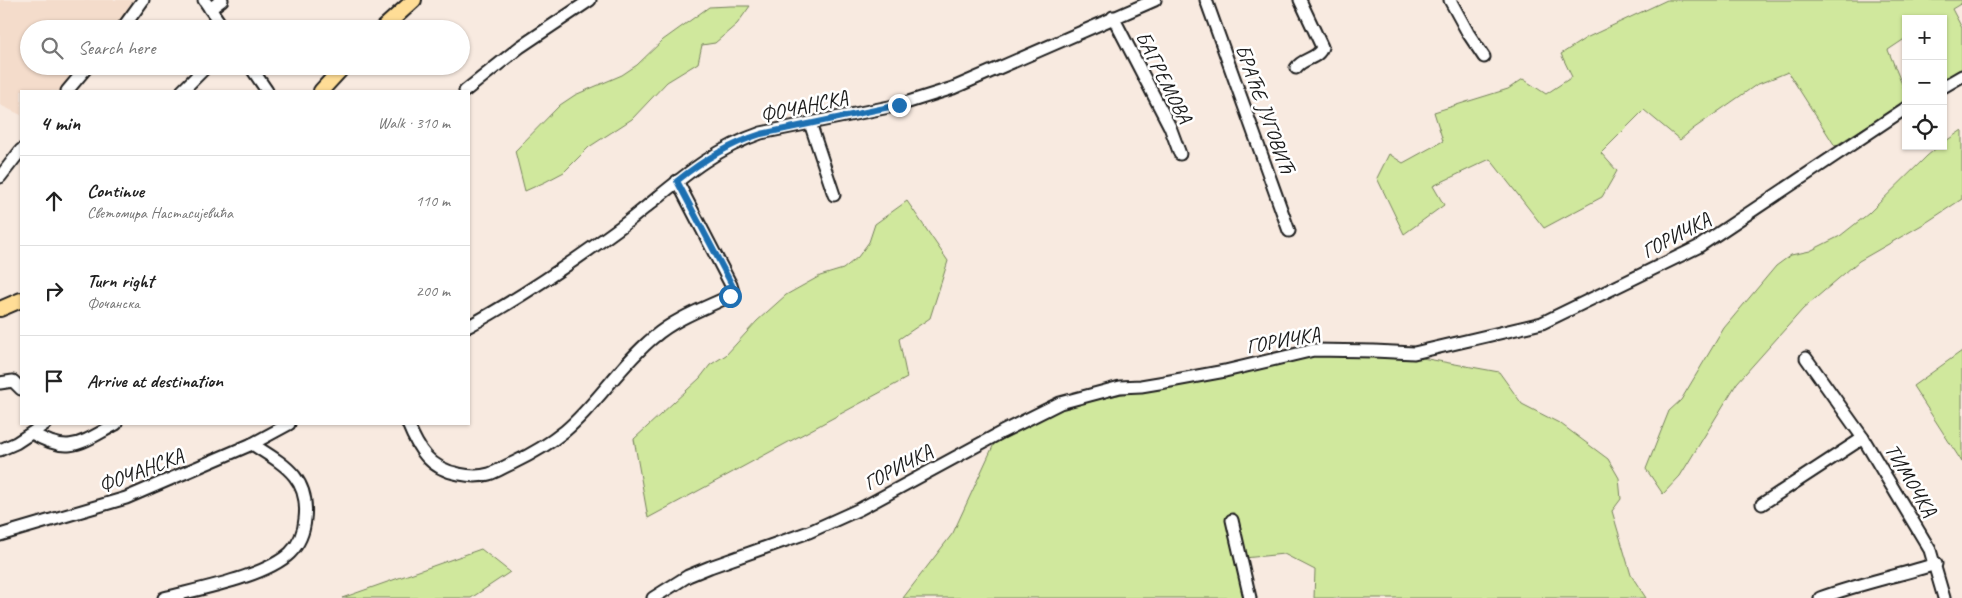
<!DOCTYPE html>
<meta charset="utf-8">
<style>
:root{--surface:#fff;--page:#f6f6f6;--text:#222;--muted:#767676;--line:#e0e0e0}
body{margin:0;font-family:Caveat,sans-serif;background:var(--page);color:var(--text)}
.controls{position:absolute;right:15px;top:15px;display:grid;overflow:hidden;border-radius:0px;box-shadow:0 1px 4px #0004}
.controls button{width:45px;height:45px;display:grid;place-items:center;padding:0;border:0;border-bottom:1px solid var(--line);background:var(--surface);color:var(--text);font:25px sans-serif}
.stop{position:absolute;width:15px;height:15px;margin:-11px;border:4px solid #1f6fb2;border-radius:50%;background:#fff}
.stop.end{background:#1f6fb2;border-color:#fff;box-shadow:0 1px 5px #0008}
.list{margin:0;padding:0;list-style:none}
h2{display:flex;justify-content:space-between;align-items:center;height:65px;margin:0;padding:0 20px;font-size:21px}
h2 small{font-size:16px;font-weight:400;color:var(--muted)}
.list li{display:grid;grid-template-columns:32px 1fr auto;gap:15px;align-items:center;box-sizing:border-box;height:90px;padding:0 20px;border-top:1px solid var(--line)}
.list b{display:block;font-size:19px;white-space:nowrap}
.list p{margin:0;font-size:16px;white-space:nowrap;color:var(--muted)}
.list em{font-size:16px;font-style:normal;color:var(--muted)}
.icon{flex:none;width:28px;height:28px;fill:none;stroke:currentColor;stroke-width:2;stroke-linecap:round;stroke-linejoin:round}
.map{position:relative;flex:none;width:1962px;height:598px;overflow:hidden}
.search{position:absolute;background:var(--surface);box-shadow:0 1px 4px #0004;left:20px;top:20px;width:450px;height:55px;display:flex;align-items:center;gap:12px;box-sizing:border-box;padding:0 18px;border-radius:28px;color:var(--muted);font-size:19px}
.panel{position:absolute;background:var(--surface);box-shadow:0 1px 4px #0004;left:20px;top:90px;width:450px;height:335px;border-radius:0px}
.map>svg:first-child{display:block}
.built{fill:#f4dccb}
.green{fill:#d0e89d;stroke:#76825c}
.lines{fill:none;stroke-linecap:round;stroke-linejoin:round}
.minor-casing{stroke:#1c1c1c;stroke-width:15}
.major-casing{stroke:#1c1c1c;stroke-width:18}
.minor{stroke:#fff;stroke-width:11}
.major{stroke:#ffdd96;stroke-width:14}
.route{stroke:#1f6fb2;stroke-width:6}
.labels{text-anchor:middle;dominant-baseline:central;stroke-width:5;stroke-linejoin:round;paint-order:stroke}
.street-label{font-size:21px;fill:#1c1c1c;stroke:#fff}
</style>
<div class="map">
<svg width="1962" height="598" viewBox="0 0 1962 598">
<rect width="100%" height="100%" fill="#f8eae0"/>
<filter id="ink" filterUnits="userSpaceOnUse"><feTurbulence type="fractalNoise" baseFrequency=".02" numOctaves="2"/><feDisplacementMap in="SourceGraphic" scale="10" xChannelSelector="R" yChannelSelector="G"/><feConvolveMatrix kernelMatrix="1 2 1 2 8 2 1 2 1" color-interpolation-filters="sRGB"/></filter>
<g filter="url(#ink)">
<path class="built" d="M0,0h139l-22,29h-88v37h44l-3,4 3,4 -13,17h-39v24l-21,-10z"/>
<g class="green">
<path d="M1667,0h295v3l-10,6 10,19v42l-19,10v-61h-37v19l-18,12 18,44v7l-71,45 -47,-74 -32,13 -63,44 -13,11 -36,-30 -43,43 16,18 -15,26 -58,31 -54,-69 -57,27 11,19 -40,29 -27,-56 12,-24 14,9 40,-22 -9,-29 74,-23 15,-10 23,15 26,-17 -11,-23 25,-16z"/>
<path d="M731,6h19l-13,18 -22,19 -13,2 -4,18 -31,19 -35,37 -43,28 -25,25 -19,10 -20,9 -10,-40 45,-46 15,-10 47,-20 15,-10 26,-25 46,-33z"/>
<path d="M1962,130v69l-35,23 -68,39 -56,48 -66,74 -57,93 -17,18 -17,-25 23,-58 12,-11 43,-72 52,-62 15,-11 19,-4 30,-15 28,-22 59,-58 12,-10h4v-3z"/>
<path d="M907,201l41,60 -18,57 -31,21 8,39 -259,140 -14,-79 66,-61 10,-13 16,-10 31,-34 29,-26 34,-19 23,-7 15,-12 11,-15 6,-18z"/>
<path d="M1962,351v111l-49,-76z"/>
<path d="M1297,355l114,1 88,16 23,32 39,20 47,35 11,19 2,21 -9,12 19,64 15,23h-332l1,-28 -31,-16 -50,5 12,39h-343l50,-65 41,-89 70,-38 108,-22z"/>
<path d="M481,549l29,23 -39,26h-129z"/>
</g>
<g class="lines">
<g class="minor-casing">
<g id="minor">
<path d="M204,0l20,29"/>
<path d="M1206,0l83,231"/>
<path d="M1450,0l18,33 16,24"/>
<path d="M210,9l12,-9"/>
<path d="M1113,17l57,110 10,27"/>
<path d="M122,29l21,-29"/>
<path d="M250,66l17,25"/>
<path d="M1296,68c6,-10 23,-9 26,-21l-22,-47"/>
<path d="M1943,87l19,-11"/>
<path d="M67,91l21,-25"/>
<path d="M182,91l25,-25"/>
<path d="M465,91l55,-44 70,-47"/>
<path d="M810,123l24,72"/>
<path d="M0,177l21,-27"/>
<path d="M469,326c53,-29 104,-64 153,-100 46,-35 83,-74 139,-93l138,-28 54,-17 202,-88"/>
<path d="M1806,358l57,80"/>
<path d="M0,383l13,-2 8,8"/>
<path d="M408,424c10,25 22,45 51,50 9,2 20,3 30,0 8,-2 16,-8 24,-11 19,-9 36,-19 52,-32 33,-28 55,-66 89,-94 22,-19 51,-29 76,-41l3,-4 -2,-7 -54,-104"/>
<path d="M32,433c38,23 50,9 84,-9"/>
<path d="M0,450l16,-7 29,-19"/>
<path d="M1762,504l101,-66 67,112 14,48"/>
<path d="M1232,520l18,78"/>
<path d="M0,535l126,-37 126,-54 37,-20"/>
<path d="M164,598c34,-9 101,-21 126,-45 9,-9 14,-21 15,-34 5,-42 -22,-55 -53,-75"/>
<path d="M653,598l35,-22 22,-9 99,-35 51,-23 142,-77 58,-29 60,-16 21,-1 24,-4 60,-11 89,-21 60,1 40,2 128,-30 156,-76 208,-139"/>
<path d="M1820,598c38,-14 77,-22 116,-34"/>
</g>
</g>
<g class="major-casing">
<g id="major">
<path d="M382,29l32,-29"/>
<path d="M321,91l23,-25"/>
<path d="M0,309l21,-9"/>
</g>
</g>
<use href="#minor" class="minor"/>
<use href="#major" class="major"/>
</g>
</g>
<g class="lines" filter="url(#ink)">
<path class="route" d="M730,296l3,-4 -1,-7 -55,-104c26,-21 52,-37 84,-47l138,-29"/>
</g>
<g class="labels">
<g class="street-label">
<text transform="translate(1164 77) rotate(63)">БАГРЕМОВА</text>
<text transform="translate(804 106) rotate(-12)">ФОЧАНСКА</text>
<text transform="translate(1265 109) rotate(70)">БРАЋЕ ЈУГОВИЋ</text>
<text transform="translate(1676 235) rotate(-28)">ГОРИЧКА</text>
<text transform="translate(1283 340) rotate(-10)">ГОРИЧКА</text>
<text transform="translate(898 467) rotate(-28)">ГОРИЧКА</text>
<text transform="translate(141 470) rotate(-21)">ФОЧАНСКА</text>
<text transform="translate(1911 480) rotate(59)">ТИМОЧКА</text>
</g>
</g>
</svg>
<div class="controls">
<button>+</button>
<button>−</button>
<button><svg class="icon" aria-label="locate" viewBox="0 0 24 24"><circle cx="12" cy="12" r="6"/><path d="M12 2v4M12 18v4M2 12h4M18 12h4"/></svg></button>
</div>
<div class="stop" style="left:730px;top:296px"></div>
<div class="stop end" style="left:899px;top:105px"></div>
<div class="search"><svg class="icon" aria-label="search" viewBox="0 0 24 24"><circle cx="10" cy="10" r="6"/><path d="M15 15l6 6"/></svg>Search here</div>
<section class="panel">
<h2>4 min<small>Walk · 310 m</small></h2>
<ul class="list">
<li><svg class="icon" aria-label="ahead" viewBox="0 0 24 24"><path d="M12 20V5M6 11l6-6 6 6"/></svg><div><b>Continue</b><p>Светомира Настасијевића</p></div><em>110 m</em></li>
<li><svg class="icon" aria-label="right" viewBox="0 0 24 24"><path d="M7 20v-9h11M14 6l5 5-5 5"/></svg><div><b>Turn right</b><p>Фочанска</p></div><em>200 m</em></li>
<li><svg class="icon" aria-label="arrive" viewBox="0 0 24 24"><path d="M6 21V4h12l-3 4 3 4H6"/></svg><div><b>Arrive at destination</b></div></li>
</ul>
</section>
</div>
